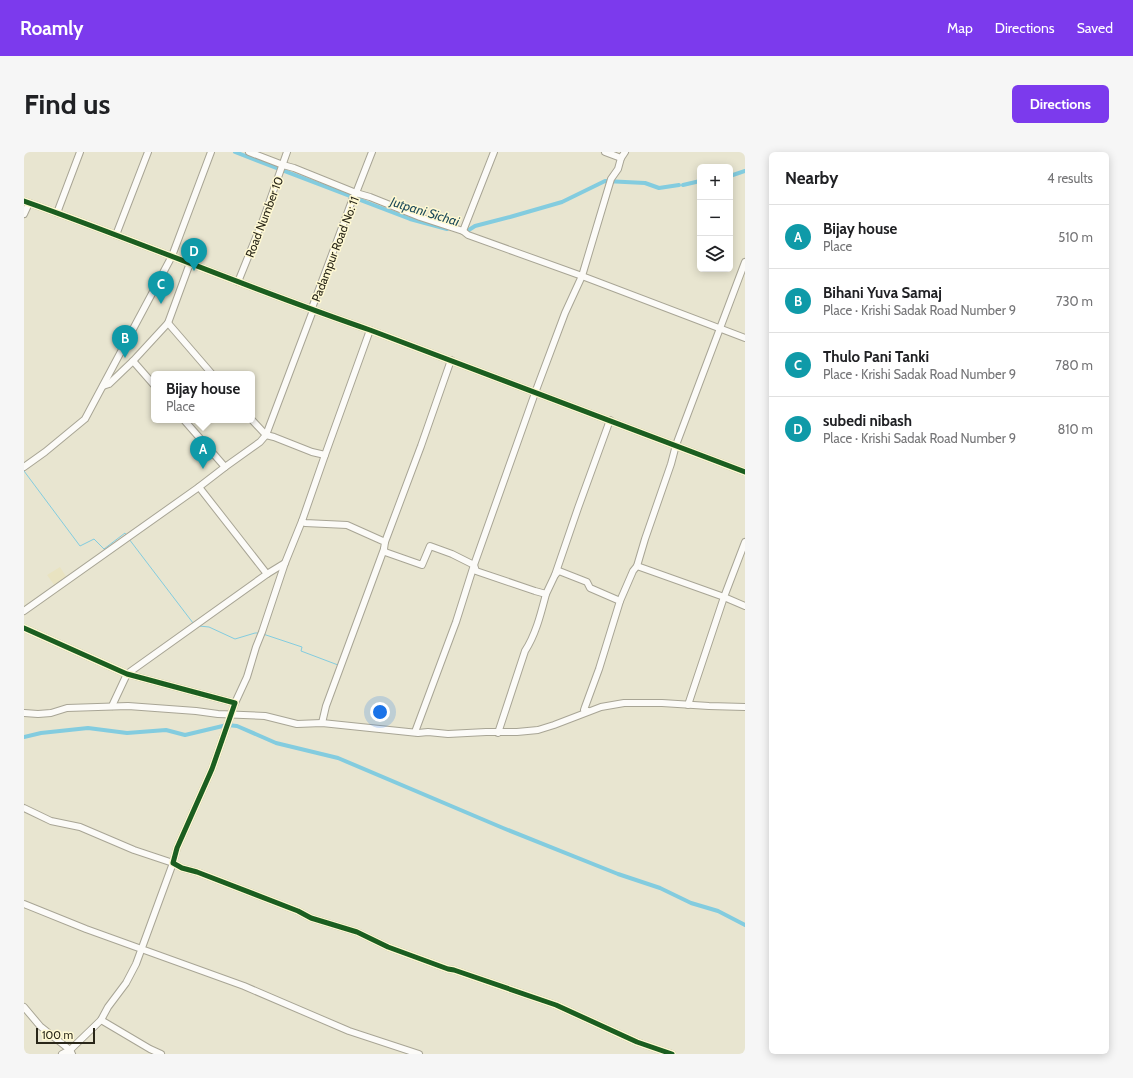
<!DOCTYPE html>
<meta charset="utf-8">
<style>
:root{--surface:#fff;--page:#f6f6f6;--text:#202124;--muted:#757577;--line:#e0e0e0;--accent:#7c3aed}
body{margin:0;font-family:Cabin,sans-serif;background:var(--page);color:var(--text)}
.controls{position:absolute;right:12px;top:12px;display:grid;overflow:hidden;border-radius:6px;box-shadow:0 2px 10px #0003}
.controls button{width:36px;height:36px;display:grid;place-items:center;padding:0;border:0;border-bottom:1px solid var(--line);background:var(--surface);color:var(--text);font:20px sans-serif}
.scale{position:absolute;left:12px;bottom:10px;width:59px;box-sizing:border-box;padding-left:4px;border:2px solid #292618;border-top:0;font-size:11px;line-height:14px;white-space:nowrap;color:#292618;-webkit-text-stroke:3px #fff9d3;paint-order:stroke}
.you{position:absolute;left:356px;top:560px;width:14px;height:14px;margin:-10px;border:3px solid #fff;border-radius:50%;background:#1a73e8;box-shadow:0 0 0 6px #1a73e833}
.badge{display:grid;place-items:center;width:26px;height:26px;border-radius:50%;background:var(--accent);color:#fff;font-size:13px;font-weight:700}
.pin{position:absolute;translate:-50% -33px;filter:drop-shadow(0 1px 2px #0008)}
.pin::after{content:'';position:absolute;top:21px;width:14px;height:12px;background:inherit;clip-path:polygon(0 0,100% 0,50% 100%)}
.popup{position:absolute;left:127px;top:219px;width:104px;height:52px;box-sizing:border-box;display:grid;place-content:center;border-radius:6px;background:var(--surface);filter:drop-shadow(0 1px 3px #0005);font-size:13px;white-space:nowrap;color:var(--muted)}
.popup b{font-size:15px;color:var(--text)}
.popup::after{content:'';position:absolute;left:50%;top:100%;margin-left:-8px;border:8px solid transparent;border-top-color:var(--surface)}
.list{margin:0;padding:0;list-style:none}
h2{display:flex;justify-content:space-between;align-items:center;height:52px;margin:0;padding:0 16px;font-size:17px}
h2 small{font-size:13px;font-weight:400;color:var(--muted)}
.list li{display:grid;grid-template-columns:26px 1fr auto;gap:12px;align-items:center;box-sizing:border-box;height:64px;padding:0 16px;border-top:1px solid var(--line)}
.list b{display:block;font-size:15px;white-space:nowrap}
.list p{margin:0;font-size:13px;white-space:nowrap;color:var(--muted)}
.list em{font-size:13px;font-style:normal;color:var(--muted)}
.icon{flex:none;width:22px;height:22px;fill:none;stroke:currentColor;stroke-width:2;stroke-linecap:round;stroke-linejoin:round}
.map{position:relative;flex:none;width:721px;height:902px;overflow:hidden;border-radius:6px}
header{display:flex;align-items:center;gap:24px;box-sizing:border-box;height:56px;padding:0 20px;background:var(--accent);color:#fff}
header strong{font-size:19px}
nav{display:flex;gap:22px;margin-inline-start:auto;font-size:14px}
.intro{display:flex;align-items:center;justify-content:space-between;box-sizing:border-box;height:96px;padding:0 24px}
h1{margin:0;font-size:28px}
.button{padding:10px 18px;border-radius:6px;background:var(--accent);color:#fff;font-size:14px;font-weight:700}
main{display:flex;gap:24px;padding:0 24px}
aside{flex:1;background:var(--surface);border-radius:6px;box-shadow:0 2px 10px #0003}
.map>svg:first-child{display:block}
.built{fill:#e9e3c1}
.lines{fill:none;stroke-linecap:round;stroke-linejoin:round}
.stream{stroke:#83ccdf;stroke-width:1}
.canal{stroke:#83ccdf;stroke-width:4}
.minor-casing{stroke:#a8a595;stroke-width:8}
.minor{stroke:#fcfbf8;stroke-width:6}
.cycleway-casing{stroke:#fff9d3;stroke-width:8}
.cycleway{stroke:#1b5e20;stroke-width:5}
.labels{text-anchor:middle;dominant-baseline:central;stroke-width:3;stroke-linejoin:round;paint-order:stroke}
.street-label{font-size:12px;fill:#292618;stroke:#fff9d3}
.water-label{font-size:13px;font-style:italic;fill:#1e4b5b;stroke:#fff9d3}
</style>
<header>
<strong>Roamly</strong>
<nav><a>Map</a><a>Directions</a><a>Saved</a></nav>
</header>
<div class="intro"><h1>Find us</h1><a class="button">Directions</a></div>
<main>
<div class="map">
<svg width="721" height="902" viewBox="0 0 721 902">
<rect width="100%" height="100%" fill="#e8e5d0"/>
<path class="built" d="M36,415l7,11 -12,8 -8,-11z"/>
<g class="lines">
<g class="stream">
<path d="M0,319l56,75 14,-7 10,10 21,-16 1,2"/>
<path d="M105,387l64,84"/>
<path d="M175,474l10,1 26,12 20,-6h3"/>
<path d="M239,482l39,13 -1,4 37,14"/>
</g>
<g class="canal">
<path d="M211,0l175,67 37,10"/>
<path d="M706,24l15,-5"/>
<path d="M659,33l17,-4"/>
<path d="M440,81l11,-7 35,-9 52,-15 43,-21 40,2 14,5 20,-3"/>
<path d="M0,585l17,-4 47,-5 39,5 39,-3 19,5 42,-10 10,1 39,17 62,15 165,70 115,46 42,14 31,15 27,8 27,14"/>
</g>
<g class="minor-casing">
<g id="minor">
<path d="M225,0l34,13 11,3 62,25 14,4 50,20 43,14 5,4 114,41 163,62"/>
<path d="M581,0l16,6 4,-6"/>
<path d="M0,49c116,41 229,89 346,129l375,142"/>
<path d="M33,61l23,-61"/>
<path d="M0,62l5,-11"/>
<path d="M439,79l31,-79"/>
<path d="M92,83l32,-83"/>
<path d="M214,130l25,-62 24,-68"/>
<path d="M144,171l44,51"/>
<path d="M109,209l21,24"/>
<path d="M79,234l6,-2 24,-23 35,-38 22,-60"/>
<path d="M160,268l41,47"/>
<path d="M228,268l14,15 8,2 38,15 13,3 -23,66 3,2 42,2 38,17 -1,7 -58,157 -4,17"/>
<path d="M301,303l45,-125"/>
<path d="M0,315l21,-15 40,-33 87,-163 39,-104"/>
<path d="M175,335l68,87"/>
<path d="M361,390l36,-96 30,-86"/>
<path d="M360,397l1,3 37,13 8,-19 22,8 22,11 2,6 59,20 11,3 9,-19 23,-67 32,-88"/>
<path d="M613,414l87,31 21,9"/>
<path d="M531,423l4,-4 28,11 3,6 30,13"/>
<path d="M0,459l175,-124 26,-20 35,-25 6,-7 46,-122v-5l41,-110 3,-5 16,-41"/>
<path d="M0,476l103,46 108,29 -23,66 -35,79 -4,15 9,5 15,4 101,39 13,7 46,14 31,15 60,22 6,1 102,35 81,37 35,12"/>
<path d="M211,551l12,-26 9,-30 6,-15 23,-69 17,-42"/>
<path d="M664,553l36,-108 21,-55"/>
<path d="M88,554l15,-32 140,-100 18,-11"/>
<path d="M564,559l-4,-1 1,-3 14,-38 21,-68 13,-30 4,-5 8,-27 26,-75 5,-19 69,-183"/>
<path d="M0,561l14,1 13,-1 16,-5 61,-2 68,5 22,3 47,2 32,8 25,-1 96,10 10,-1 20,2 38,-2h31l21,-2 16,-5 47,-18 23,-4h38l47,3 36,1"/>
<path d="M391,580l41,-110 18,-57 61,-172 30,-80 17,-37 29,-97 7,-10 3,-11"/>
<path d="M474,581l27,-82c11,-17 16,-38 21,-57"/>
<path d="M0,656l27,13 29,6 54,23 39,13 -37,101 -10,19 -18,24 -7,13 -31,30 -8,4"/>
<path d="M0,752l62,25 158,57 105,45 70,23"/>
<path d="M0,855l16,19 30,24 2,4"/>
<path d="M77,868l49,29 11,5"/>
</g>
</g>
<use href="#minor" class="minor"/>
<g class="cycleway-casing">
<g id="cycleway">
<path d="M0,49c116,41 229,89 346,129l375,142"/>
<path d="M0,476l103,46 108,29 -23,66 -35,79 -4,15 9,5 15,4 101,39 13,7 46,14 31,15 60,22 6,1 102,35 81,37 35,12"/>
</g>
</g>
<use href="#cycleway" class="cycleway"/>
</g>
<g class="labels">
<g class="street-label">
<text transform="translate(240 65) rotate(-69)">Road Number 10</text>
<text transform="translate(311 97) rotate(-69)">Padampur Road No: 11</text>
</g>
<g class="water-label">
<text transform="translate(401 59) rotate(17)">Jutpani Sichai</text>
</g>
</g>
</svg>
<div class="controls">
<button>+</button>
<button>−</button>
<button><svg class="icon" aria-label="layers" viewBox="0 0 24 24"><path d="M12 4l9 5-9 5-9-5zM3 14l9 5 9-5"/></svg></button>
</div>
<div class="scale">100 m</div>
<div class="you"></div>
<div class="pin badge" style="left:179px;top:317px;background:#0f9aa8">A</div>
<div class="popup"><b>Bijay house</b>Place</div>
<div class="pin badge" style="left:101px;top:206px;background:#0f9aa8">B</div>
<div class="pin badge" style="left:137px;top:152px;background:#0f9aa8">C</div>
<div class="pin badge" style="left:170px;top:119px;background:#0f9aa8">D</div>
</div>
<aside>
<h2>Nearby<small>4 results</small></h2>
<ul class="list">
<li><span class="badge" style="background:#0f9aa8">A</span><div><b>Bijay house</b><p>Place</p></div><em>510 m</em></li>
<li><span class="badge" style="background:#0f9aa8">B</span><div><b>Bihani Yuva Samaj</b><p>Place · Krishi Sadak Road Number 9</p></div><em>730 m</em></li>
<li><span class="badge" style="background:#0f9aa8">C</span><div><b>Thulo Pani Tanki</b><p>Place · Krishi Sadak Road Number 9</p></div><em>780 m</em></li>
<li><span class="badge" style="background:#0f9aa8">D</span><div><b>subedi nibash</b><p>Place · Krishi Sadak Road Number 9</p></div><em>810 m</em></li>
</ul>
</aside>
</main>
